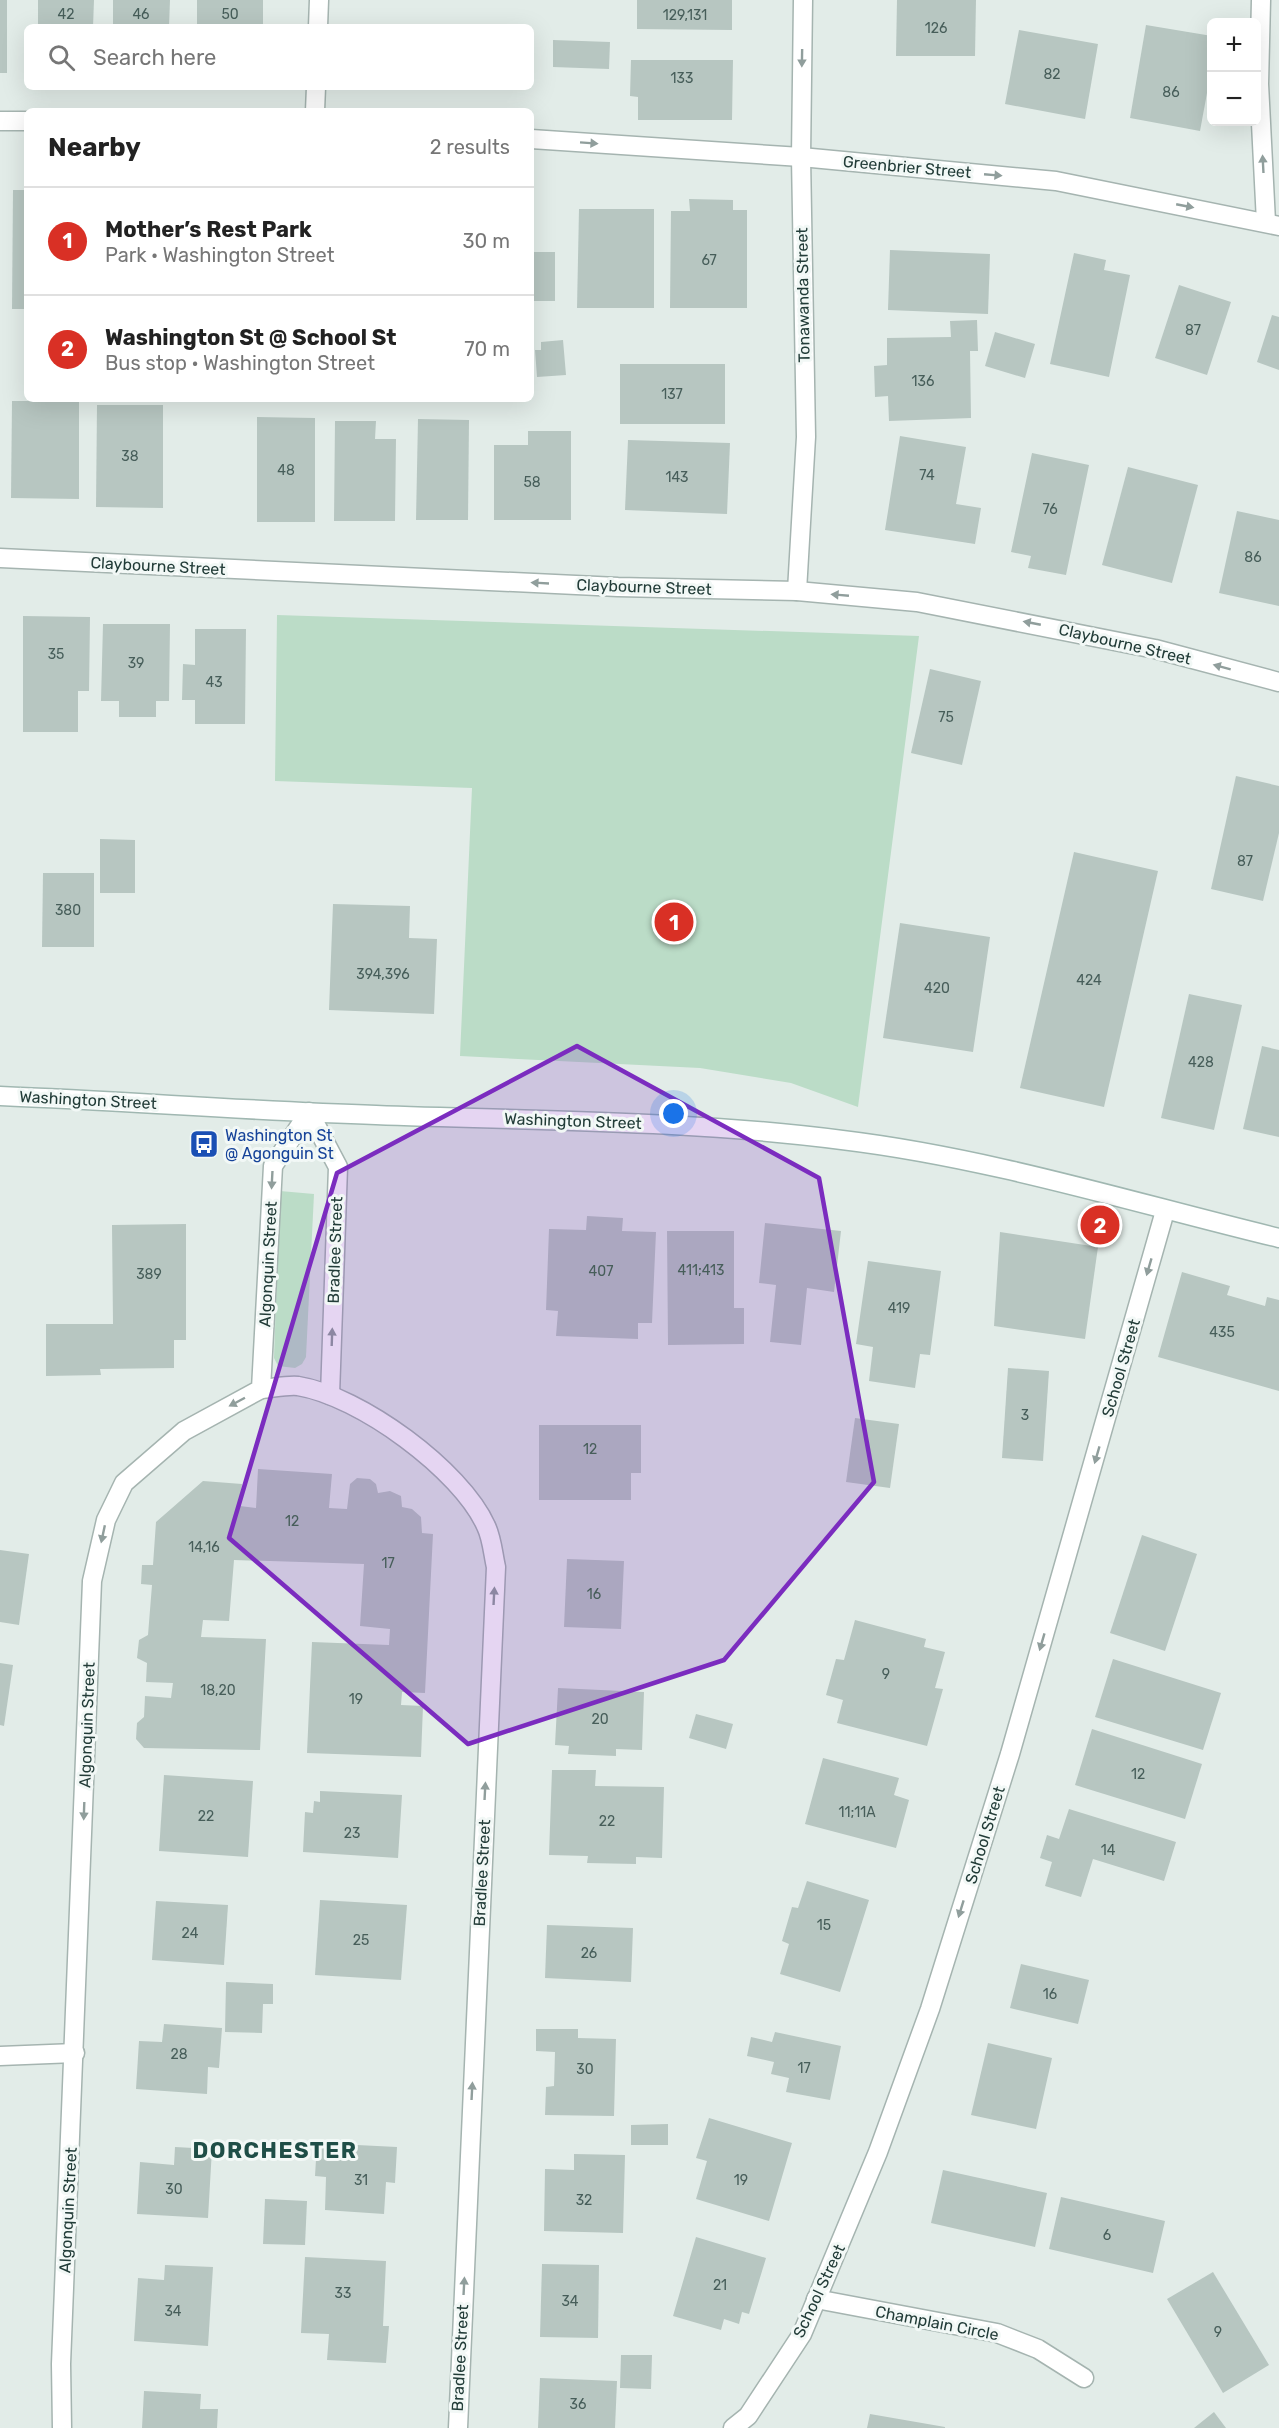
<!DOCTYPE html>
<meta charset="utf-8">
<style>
:root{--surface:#fff;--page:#f6f6f6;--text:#222;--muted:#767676;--line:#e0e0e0;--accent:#d93025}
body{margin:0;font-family:Rubik,sans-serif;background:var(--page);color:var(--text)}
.controls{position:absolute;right:18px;top:18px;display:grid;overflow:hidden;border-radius:9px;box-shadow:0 6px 24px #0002}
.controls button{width:54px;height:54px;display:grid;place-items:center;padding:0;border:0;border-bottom:2px solid var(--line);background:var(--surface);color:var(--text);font:30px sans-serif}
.you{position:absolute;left:674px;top:1114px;width:21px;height:21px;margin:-15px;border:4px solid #fff;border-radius:50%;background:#1a73e8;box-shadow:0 0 0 9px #1a73e833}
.badge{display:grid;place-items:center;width:39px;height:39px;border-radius:50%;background:var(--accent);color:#fff;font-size:20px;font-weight:700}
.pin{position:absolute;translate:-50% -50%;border:3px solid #fff;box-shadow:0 2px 6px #0006}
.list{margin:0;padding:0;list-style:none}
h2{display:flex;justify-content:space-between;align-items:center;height:78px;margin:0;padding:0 24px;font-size:26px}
h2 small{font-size:20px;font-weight:400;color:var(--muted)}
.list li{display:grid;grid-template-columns:39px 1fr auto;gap:18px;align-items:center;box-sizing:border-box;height:108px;padding:0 24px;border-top:2px solid var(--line)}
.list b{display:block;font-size:22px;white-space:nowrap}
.list p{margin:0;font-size:20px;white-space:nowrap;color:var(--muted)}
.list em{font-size:20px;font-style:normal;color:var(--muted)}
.icon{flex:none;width:33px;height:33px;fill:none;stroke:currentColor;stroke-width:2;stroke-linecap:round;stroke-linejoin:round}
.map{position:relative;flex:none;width:1279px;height:2428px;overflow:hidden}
.search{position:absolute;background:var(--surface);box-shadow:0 6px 24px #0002;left:24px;top:24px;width:510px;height:66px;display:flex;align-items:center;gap:15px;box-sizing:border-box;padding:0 21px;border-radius:9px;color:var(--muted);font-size:22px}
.panel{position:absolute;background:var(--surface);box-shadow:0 6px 24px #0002;left:24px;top:108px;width:510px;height:294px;border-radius:9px}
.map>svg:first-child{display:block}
.green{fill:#bbdcc7}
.building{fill:#b7c6c1}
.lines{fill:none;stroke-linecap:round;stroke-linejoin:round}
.street-casing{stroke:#a5b4b0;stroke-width:21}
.secondary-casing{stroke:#a0b7b1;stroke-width:21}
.street{stroke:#fff;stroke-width:18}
.secondary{stroke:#fff;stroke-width:18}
.oneway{fill:#909e9c}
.marked{fill:#7b2cbf;fill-opacity:0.2;stroke:#7b2cbf;stroke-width:4.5;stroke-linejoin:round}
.labels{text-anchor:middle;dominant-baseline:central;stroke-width:6;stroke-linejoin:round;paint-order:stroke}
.number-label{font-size:14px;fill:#475e5a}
.street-label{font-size:16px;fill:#223c38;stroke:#f2f8f6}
.transit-label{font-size:16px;fill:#164399;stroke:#f2f8f6;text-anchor:start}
.district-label{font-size:22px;font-weight:bold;letter-spacing:1.5px;fill:#1f4e47;stroke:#f2f8f6}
</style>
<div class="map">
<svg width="1279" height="2428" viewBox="0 0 1279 2428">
<rect width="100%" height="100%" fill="#e2ece8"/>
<g class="green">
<path d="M277,615l642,21 -61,471 -67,-24 -91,-15 -240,-12 12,-268 -197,-7z"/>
<path d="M280,1191l34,3 -8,163 -4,7 -7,4 -17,-2 -4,-8z"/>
</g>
<g class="building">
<rect x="0" y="0" width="7" height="73"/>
<path d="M38,0h56l-1,27h-55z"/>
<path d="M113,0h57l-1,27h-56z"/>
<rect x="197" y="0" width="66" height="27"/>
<path d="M637,0h95v30l-95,-1z"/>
<path d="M897,0h79l-1,56h-79z"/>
<path d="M1146,25l66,11v30l-12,65 -70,-13z"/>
<path d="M1019,30l79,14 -13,75 -80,-15z"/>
<path d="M553,40l57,2 -1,27 -56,-2z"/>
<path d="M631,60h102l-1,60h-94v-23l-8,-1z"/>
<path d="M13,190h14v119h-15z"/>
<path d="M689,199l44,1v10h14v98h-77l1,-97h19z"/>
<path d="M579,209h75v99h-77z"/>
<path d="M531,226h3l-1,26h22v49h-22v19z"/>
<path d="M890,250l100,4 -2,60 -100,-4z"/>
<path d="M1074,253l32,7 -2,10 26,5 -21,102 -59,-13z"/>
<path d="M1179,285l52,17 -24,73 -52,-17z"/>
<path d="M1272,315l7,2v53l-22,-8z"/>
<path d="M977,320l1,31h-8l1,67 -82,3 -1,-25 -13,1 -1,-31 13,-1v-27l64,-1 -1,-16z"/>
<path d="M995,332l40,12 -10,34 -40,-12z"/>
<path d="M563,340l3,35 -29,2 -2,-27h6v-8z"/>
<rect x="620" y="364" width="105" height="60"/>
<path d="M12,401h67v98l-68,-1z"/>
<path d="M97,405h66v103l-67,-1z"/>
<path d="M257,417l58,1v104h-58z"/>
<path d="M418,419l51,1 -1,100h-52z"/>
<path d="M335,421h41l-1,18h21l-1,82h-61z"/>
<path d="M528,431h43v89h-77v-75h34z"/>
<path d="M900,436l66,11 -10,57 25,4 -6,36 -90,-14z"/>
<path d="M628,440l102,3 -3,71 -102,-4z"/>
<path d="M1032,453l57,12 -23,110 -38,-7 3,-12 -20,-4z"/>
<path d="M1128,467l70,18 -26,98 -70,-18z"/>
<path d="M1237,511l42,9v86l-60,-13z"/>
<path d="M23,616l67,1 -1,74h-11v41h-55z"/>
<path d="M103,624h67l-1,77h-13v16h-37v-16h-18z"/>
<path d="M195,629h51l-1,95h-50v-24h-13l1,-36 12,1z"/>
<path d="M930,669l51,12 -19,84 -51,-12z"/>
<path d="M1236,776l43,10v47l-16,68 -52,-12z"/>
<path d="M100,839l35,1v53h-35z"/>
<path d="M1074,852l84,19 -54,236 -84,-19z"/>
<path d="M43,873h51v74h-52z"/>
<path d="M333,904l77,2 -1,32 28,1 -3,75 -105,-4z"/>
<path d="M900,923l90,14 -17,115 -90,-14z"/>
<path d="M1189,994l53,11 -28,125 -53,-12z"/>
<path d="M1262,1046l17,4v87l-36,-8z"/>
<path d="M587,1216l36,2 -1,13 34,1 -4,91h-14v16l-82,-3 2,-25 -12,-1 3,-81 37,1z"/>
<path d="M765,1223l76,8 -7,61 -27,-4 -6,57 -31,-3 6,-57 -17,-2z"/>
<path d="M186,1224v116h-12v28l-74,1 1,6 -55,1v-52h67l-1,-99z"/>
<path d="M667,1231h67v77h10v36l-76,1z"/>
<path d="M1000,1232l98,15 -13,92 -91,-13z"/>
<path d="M868,1261l73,10 -11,84 -10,-1 -5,34 -46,-7 4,-34 -17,-3z"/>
<path d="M1182,1272l48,14 -3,9 38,11 2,-9 12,3v91l-121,-34z"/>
<path d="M1008,1368l41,3 -6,90 -41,-3z"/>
<path d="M855,1418l44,6 -9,64 -44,-6z"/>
<path d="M539,1425h102v48h-10v27h-92z"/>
<path d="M258,1469l74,5 -3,34 18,1 3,-25 7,-6 13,1 6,5 2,9 12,-2 11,5 1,11 10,2 9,8 1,16 11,1 -8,159 -23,-1 -1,13 22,1 -2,51 -114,-4 5,-111 77,3 1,-16 -30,-3 4,-62 -130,-4 -5,61 -26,-1 -2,17 65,2 -6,111 -116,-2 -8,-9 1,-16 7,-6 1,-21 26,2 2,-15 -27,-1 1,-19 -10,-5 2,-18 9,-5 4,-50 -11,-1 1,-19h11l3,-43 47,-41 39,3 -2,22 16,2z"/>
<path d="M1142,1535l55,19 -32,97 -55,-18z"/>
<path d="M0,1550l29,4 -10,71 -19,-3z"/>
<path d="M567,1559l57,2 -3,68 -57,-2z"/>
<path d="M855,1620l71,19 -2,8 21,5 -10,36 8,1 -16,57 -90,-23 6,-23 -17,-5 10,-36 8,1z"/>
<path d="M1113,1659l108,34 -18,57 -108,-33z"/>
<path d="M0,1663l13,2 -9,61 -4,-1z"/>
<path d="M558,1688l86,4 -2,58 -26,-1v7l-48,-2 1,-8 -14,-1z"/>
<path d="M696,1714l37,10 -7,25 -37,-11z"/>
<path d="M1092,1729l110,35 -17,55 -110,-34z"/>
<path d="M823,1758l76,20 -5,17 15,5 -13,48 -91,-24z"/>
<path d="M552,1770h44l-1,16 69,1 -2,71 -26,-1v7l-49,-1 1,-7 -39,-1z"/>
<path d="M164,1775l89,6 -5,76 -89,-6z"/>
<path d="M320,1791l82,4 -4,63 -95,-6 2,-40 8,1 1,-12 6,1z"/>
<path d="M1069,1809l107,33 -12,39 -71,-22 -12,38 -36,-11 7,-24 -12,-4 7,-23 12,4z"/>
<path d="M807,1881l62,19 -29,92 -60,-18 9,-30 -7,-3 10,-34 6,1z"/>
<path d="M320,1900l87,5 -6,75 -86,-5z"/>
<path d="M156,1901l72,4 -4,60 -72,-5z"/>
<path d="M547,1925l86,3 -2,54 -86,-4z"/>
<path d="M1021,1964l68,16 -11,44 -68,-16z"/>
<path d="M226,1982l47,2v20h-10l-1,29 -37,-1z"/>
<path d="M164,2024l58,4 -3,40 -11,-1 -1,27 -71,-5 3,-48 23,1z"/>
<path d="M536,2029h42v9l38,1 -2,77 -69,-1 1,-28 8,-1 1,-34 -19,-1z"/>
<path d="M775,2032l66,14 -11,54 -44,-8 3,-14 -18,-4 3,-12 -27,-6 4,-19 21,5z"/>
<path d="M988,2043l64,15 -16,71 -65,-14z"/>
<path d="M709,2118l83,25 -23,78 -73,-22 11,-38 -11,-3z"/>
<path d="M668,2124v21h-37v-20z"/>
<path d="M317,2143l80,4 -2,36 -9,-1 -2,32 -59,-4 1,-33 -11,-1z"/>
<path d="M175,2147l37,2 -4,69 -71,-4 3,-52 34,3z"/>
<path d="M574,2154l51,1 -2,78 -79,-2 1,-62 29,1z"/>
<path d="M943,2170l104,23 -12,54 -104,-24z"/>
<path d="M1061,2197l104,24 -12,52 -104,-24z"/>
<path d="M265,2199l42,2 -2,44 -42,-1z"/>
<path d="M696,2237l70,21 -17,56 -7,-2 -3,12 -15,-5 -3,11 -48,-14z"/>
<path d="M305,2257l81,4 -3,65h6l-3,37 -59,-3 2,-26 -28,-1z"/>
<path d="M542,2264l57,1 -1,73 -58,-1z"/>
<path d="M165,2265l48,2 -5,79 -74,-5 4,-63 26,2z"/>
<path d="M1213,2272l56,93 -46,28 -56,-94z"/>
<path d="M621,2355h31l-1,34 -31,-1z"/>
<path d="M540,2378l77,3 -2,47h-77z"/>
<path d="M144,2391l57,3 -1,15h18l-1,19h-75z"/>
<path d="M1214,2412l12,16h-32z"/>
<path d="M870,2414l75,13v1h-78z"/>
</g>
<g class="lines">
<g class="street-casing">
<g id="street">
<path d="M1261,0l-2,84 7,138"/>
<path d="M318,27l1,-27"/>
<path d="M315,111l1,-24"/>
<path d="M0,121h27"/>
<path d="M531,139l270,18 255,24 223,45"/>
<path d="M0,558l618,29 179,4 120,11 238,47 124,33"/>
<path d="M797,591l9,-154 -5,-280 2,-157"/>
<path d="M261,1389c12,-1 26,-4 37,-3 62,10 163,84 188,140 6,12 7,28 10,41l-38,861"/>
<path d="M0,2056l75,-3"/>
<path d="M816,2299l181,34 41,16 46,29"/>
<path d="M62,2428l-1,-64 31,-783 14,-61 18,-37 60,-52 77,-42 12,-223 36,-54 29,55 -8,228"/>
<path d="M733,2428l15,-12 54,-82 76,-182 52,-143 80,-255 155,-543"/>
</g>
</g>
<g class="secondary-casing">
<path id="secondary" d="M0,1096c125,5 251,15 376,19 156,6 312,5 466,25 149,18 292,63 437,98"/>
</g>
<use href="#street" class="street"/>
<use href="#secondary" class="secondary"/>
</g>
<defs><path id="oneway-solid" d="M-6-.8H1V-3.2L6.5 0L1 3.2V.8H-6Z" transform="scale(1.5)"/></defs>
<g class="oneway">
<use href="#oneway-solid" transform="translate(802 58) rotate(91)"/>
<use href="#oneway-solid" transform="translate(589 143) rotate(4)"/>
<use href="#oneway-solid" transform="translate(1263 164) rotate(-93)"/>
<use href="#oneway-solid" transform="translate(993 175) rotate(5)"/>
<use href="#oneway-solid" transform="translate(1185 206) rotate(11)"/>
<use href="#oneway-solid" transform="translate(540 583) rotate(-177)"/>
<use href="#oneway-solid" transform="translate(840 595) rotate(-175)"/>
<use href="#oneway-solid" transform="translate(1032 623) rotate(-169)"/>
<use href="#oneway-solid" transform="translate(1222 667) rotate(-165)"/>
<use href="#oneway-solid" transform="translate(272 1180) rotate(93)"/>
<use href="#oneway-solid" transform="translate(1149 1267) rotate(106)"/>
<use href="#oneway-solid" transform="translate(332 1337) rotate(-88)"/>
<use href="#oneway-solid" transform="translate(237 1402) rotate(152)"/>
<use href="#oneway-solid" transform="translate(1097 1455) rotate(106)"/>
<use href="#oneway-solid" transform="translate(103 1534) rotate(102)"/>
<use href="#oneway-solid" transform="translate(494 1596) rotate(-87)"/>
<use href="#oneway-solid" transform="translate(1042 1642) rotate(106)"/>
<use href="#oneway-solid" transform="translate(485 1791) rotate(-87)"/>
<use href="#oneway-solid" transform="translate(84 1811) rotate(92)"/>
<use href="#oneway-solid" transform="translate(961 1909) rotate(107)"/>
<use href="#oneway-solid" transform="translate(472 2091) rotate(-87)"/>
<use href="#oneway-solid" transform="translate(464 2286) rotate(-87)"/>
</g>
<path class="marked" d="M577,1046l242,132 55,304 -150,178 -256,84 -239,-206 108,-365z"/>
<defs>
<g id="bus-square" transform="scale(1.5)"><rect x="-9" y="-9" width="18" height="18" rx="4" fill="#1a4fb4" stroke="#f2f8f6"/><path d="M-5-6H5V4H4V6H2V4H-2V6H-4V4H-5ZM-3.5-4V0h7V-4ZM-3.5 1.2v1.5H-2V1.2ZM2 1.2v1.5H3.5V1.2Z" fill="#fff"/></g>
</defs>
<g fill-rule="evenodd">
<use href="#bus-square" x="204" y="1144"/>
</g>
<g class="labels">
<g class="number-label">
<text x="66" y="14">42</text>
<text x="141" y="14">46</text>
<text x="230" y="14">50</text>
<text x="685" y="15">129,131</text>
<text x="936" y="28">126</text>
<text x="1052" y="74">82</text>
<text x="682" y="78">133</text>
<text x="1171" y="92">86</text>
<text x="709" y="260">67</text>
<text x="1193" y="330">87</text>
<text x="923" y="381">136</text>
<text x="672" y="394">137</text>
<text x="130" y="456">38</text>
<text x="286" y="470">48</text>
<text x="927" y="475">74</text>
<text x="677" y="477">143</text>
<text x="532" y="482">58</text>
<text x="1050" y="509">76</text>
<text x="1253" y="557">86</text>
<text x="56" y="654">35</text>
<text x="136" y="663">39</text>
<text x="214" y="682">43</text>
<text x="946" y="717">75</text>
<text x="1245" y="861">87</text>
<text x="68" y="910">380</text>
<text x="383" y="974">394,396</text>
<text x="1089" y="980">424</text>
<text x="937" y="988">420</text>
<text x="1201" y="1062">428</text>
<text x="701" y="1270">411;413</text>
<text x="601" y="1271">407</text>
<text x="149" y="1274">389</text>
<text x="899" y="1308">419</text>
<text x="1222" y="1332">435</text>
<text x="1025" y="1415">3</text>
<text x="590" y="1449">12</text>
<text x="292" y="1521">12</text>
<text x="204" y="1547">14,16</text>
<text x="388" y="1563">17</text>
<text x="594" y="1594">16</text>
<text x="886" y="1674">9</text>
<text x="218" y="1690">18,20</text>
<text x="356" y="1699">19</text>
<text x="600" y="1719">20</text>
<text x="1138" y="1774">12</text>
<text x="857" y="1812">11;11A</text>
<text x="206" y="1816">22</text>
<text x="607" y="1821">22</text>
<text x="352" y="1833">23</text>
<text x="1108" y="1850">14</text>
<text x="824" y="1925">15</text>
<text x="190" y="1933">24</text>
<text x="361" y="1940">25</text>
<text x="589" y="1953">26</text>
<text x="1050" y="1994">16</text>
<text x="179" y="2054">28</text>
<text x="804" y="2068">17</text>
<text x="585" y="2069">30</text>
<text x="361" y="2180">31</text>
<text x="741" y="2180">19</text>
<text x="174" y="2189">30</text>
<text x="584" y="2200">32</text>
<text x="1107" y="2235">6</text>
<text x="720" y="2285">21</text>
<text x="343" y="2293">33</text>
<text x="570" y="2301">34</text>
<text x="173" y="2311">34</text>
<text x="1218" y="2332">9</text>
<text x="578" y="2404">36</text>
</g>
<g class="street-label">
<text transform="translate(907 167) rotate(5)">Greenbrier Street</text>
<text transform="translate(803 295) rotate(-91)">Tonawanda Street</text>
<text transform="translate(158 566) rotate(3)">Claybourne Street</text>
<text transform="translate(644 587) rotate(2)">Claybourne Street</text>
<text transform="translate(1125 644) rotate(13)">Claybourne Street</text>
<text transform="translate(88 1100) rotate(3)">Washington Street</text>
<text transform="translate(573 1121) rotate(2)">Washington Street</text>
<text transform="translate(335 1250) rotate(-88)">Bradlee Street</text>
<text transform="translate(268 1264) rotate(-87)">Algonquin Street</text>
<text transform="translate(1121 1368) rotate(-74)">School Street</text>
<text transform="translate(87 1725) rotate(-88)">Algonquin Street</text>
<text transform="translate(985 1835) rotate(-73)">School Street</text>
<text transform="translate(482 1873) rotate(-87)">Bradlee Street</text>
<text transform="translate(68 2210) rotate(-87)">Algonquin Street</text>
<text transform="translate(819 2291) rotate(-65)">School Street</text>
<text transform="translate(937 2323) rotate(11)">Champlain Circle</text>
<text transform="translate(460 2358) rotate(-87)">Bradlee Street</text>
</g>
<g class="transit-label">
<text x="225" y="1135">Washington St<tspan x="225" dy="18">@ Agonguin St</tspan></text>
</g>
<g class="district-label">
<text x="275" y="2150">DORCHESTER</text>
</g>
</g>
</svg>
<div class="controls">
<button>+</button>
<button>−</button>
</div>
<div class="you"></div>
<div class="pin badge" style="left:674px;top:922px">1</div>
<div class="pin badge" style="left:1100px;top:1225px">2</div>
<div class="search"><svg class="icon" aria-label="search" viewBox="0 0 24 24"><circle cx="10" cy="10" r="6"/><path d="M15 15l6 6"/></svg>Search here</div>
<section class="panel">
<h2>Nearby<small>2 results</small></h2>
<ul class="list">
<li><span class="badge">1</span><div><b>Mother’s Rest Park</b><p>Park · Washington Street</p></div><em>30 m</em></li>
<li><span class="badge">2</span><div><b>Washington St @ School St</b><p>Bus stop · Washington Street</p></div><em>70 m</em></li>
</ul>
</section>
</div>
